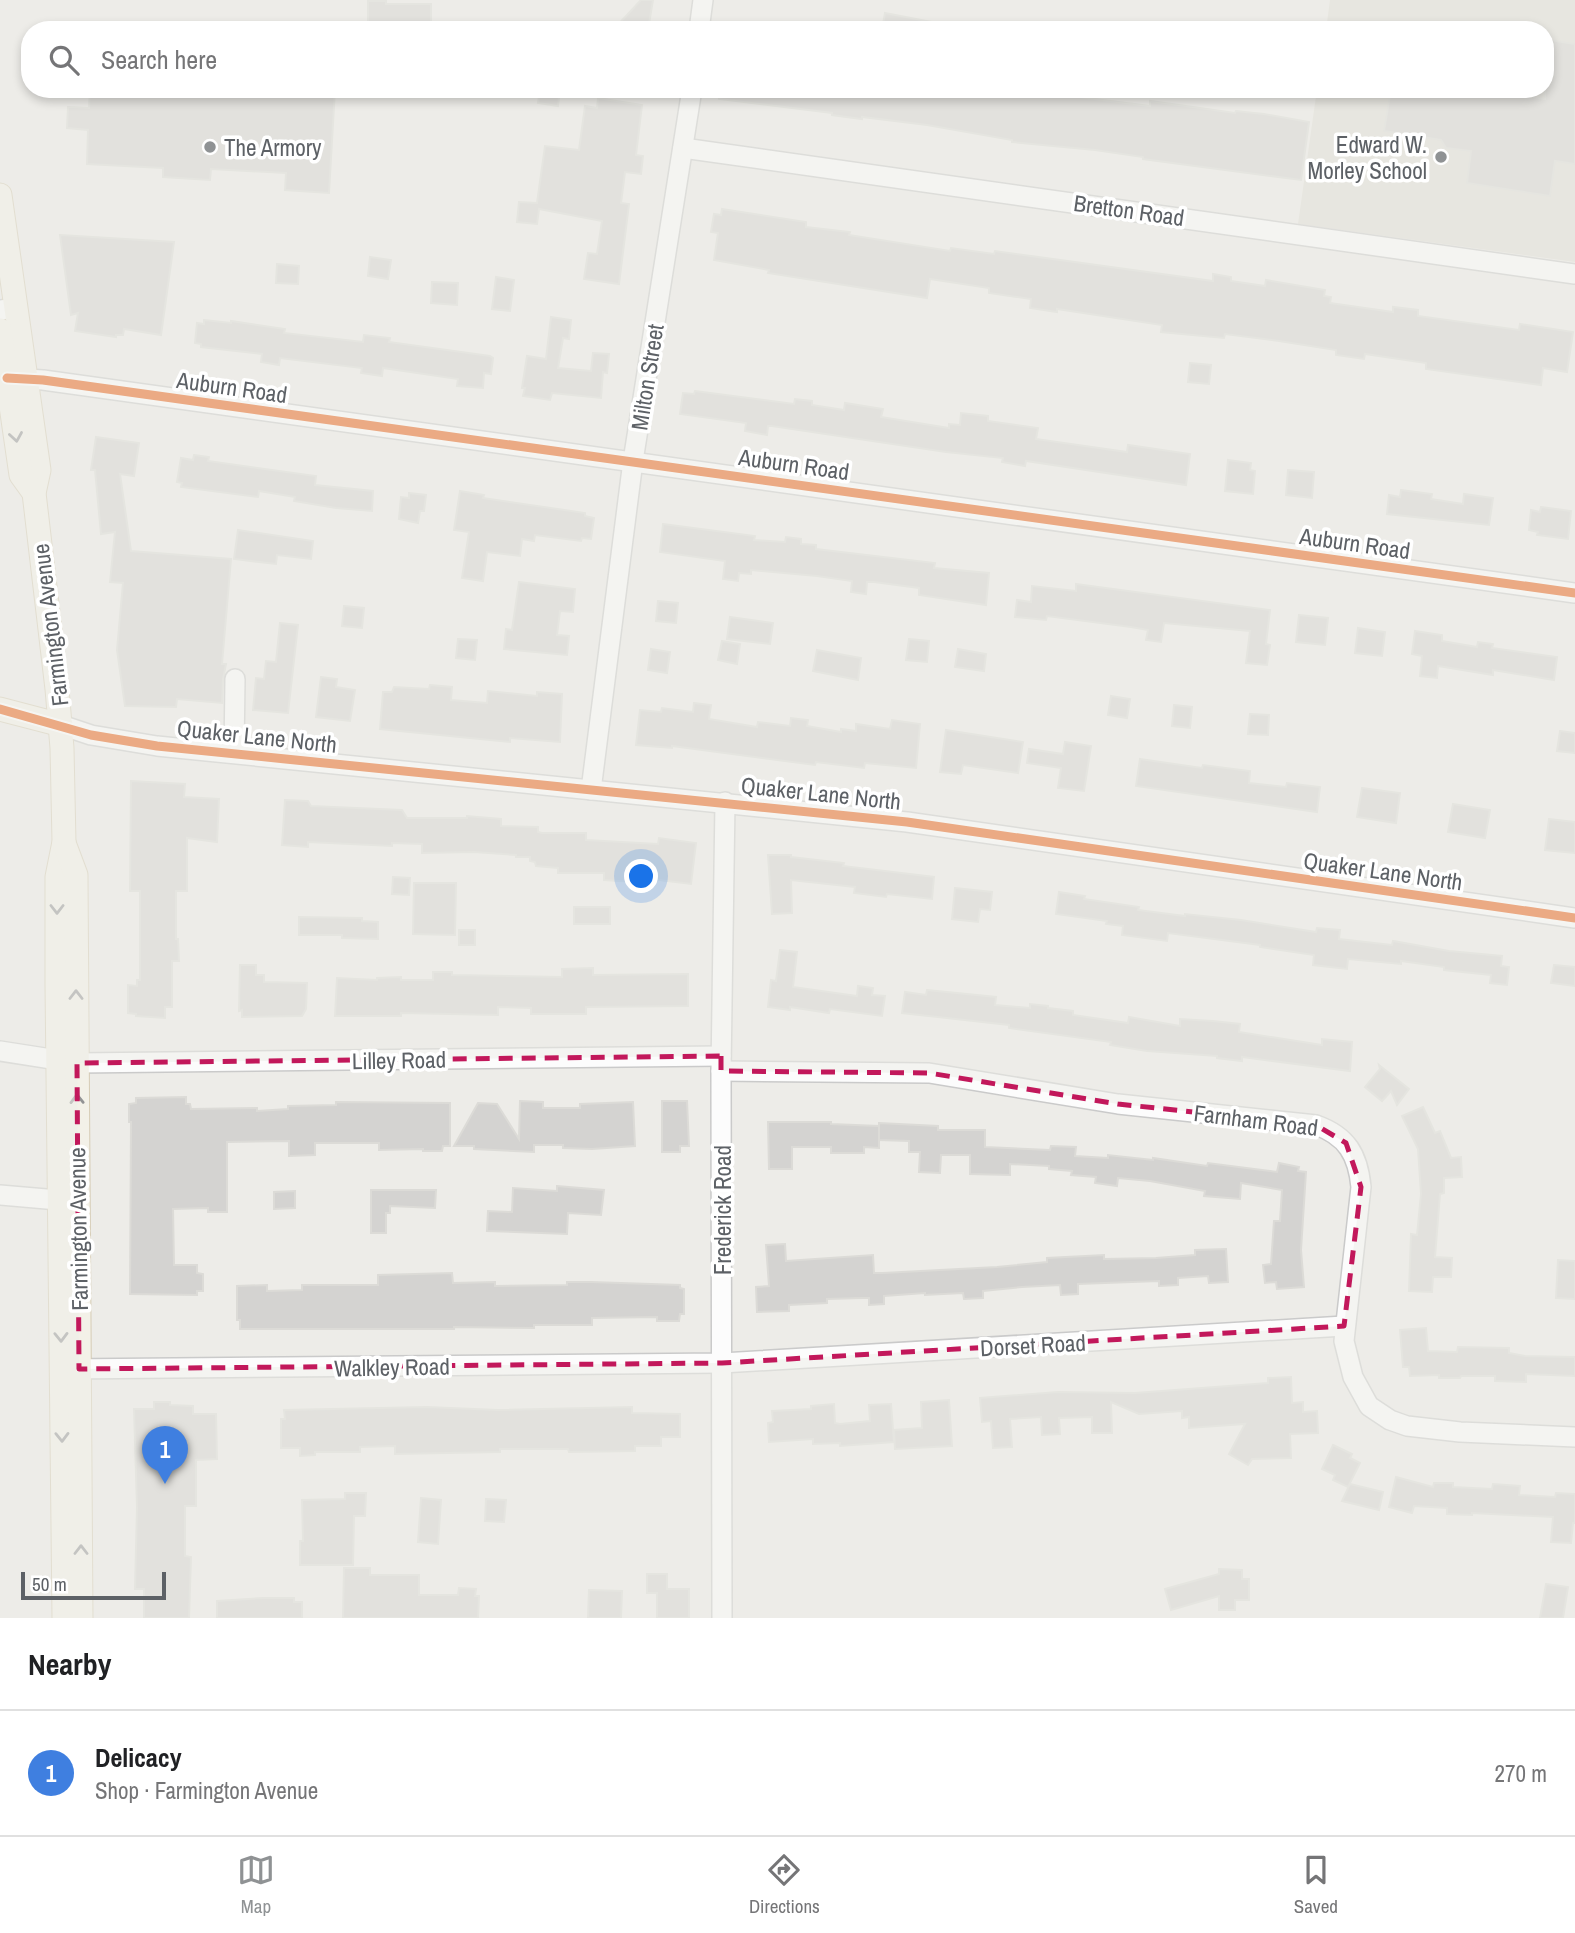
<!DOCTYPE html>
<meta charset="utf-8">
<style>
:root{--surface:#fff;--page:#f2f2f2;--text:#202124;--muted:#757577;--line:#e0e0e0;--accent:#8f9294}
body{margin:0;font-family:"Archivo Narrow",sans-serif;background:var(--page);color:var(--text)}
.scale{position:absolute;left:21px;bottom:18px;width:145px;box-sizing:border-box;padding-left:7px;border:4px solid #5d6166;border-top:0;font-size:19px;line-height:24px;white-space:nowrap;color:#5d6166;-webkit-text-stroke:5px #fff;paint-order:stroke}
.you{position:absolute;left:642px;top:877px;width:24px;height:24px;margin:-18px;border:5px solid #fff;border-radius:50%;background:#1a73e8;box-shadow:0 0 0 10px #1a73e833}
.badge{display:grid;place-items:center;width:46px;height:46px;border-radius:50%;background:var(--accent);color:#fff;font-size:23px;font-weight:700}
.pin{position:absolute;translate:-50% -58px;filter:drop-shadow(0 2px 4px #0008)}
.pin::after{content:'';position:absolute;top:37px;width:24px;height:21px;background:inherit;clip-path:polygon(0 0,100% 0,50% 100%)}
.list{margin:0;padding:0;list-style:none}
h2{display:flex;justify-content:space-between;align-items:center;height:91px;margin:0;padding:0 28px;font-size:30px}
h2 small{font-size:23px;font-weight:400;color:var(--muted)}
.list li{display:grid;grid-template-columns:46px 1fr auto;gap:21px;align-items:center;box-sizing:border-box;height:126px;padding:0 28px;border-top:2px solid var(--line)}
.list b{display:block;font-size:26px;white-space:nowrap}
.list p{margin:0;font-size:23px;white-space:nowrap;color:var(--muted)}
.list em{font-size:23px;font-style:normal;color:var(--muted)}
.icon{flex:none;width:38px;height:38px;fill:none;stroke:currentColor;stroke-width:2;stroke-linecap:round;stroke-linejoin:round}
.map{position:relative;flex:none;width:1575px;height:1618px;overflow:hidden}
.search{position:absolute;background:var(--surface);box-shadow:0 4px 10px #0003;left:21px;right:21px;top:21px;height:77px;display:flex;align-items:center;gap:18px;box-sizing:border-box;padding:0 24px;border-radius:28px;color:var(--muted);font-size:26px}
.sheet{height:217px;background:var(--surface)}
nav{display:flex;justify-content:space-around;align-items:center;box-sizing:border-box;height:98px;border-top:2px solid var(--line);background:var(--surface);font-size:19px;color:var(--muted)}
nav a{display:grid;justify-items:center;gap:4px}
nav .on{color:var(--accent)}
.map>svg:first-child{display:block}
.education{fill:#e1ded7}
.building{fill:#d4d3d1;stroke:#dcdbd7;stroke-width:2}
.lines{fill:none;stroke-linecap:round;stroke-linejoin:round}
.minor-casing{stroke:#cacaca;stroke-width:22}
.major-casing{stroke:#d6ccb5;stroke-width:25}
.minor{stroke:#fcfcfc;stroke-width:19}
.major{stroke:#f3f1e8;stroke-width:23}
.cycleway-casing{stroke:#fff;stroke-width:13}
.cycleway{stroke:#e8590c;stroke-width:9}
.oneway{stroke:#929394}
.marked{fill:none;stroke:#c2185b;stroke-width:5;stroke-dasharray:14 9;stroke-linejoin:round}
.poi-dot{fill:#8f9294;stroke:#fff;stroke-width:2.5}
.labels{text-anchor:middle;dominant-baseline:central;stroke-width:7;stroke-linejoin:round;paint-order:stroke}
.poi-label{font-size:23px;fill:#5d6166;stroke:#fff;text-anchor:end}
.street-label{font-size:23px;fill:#5d6166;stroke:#fff}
</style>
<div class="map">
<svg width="1575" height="1618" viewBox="0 0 1575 1618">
<rect width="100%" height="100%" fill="#edece8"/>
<path class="education" d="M1330,0h245v262l-277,-38 19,-135h228v-59h-219z"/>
<g class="building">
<path d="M641,0h12l-5,30h-35z"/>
<path d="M368,1h18v3h45v22h-18v-3l-45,1z"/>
<path d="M885,13l47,9 -1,8h-49z"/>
<path d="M1550,40l25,4v120l-20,-3 -5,35 -83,-13 4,-32 -25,-3 -5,-8 -57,-9 7,-42h118l-1,4 37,6v-26z"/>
<path d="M90,89h245l-6,104 -44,-3 1,-17 -75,-4 -1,11 -47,-3v-9l-76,-4 1,-34 -21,-2 1,-21 21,1z"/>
<path d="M540,89h20l-2,17 -20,-3z"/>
<path d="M720,89h321l-1,3 110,14v-5l85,12 1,-2 28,3 45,8 -8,58 -158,-21v-2l-48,-7 -83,-8v-2l-85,-15 -65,-8v2l-30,-4v-2l-113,-14z"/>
<path d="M598,98l44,7 -6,50 7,1 -2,18 -16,-2 -4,31 8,1 -10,80 -35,-5 4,-26 9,1 5,-33 -63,-12 -2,15 -20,-2 2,-20 18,1 8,-57 34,4 6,-44 12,2z"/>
<path d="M722,209l84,13v5l44,5 -1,3 101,16 1,-3 43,6 1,-3 218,30v-7l18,3v4l34,5 1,-6 59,10 -1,6 7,1 -1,6 63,9v-5l25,3v6l101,14 1,-6 53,8 -6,40 -24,-4 -2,17 -115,-16v-6l-61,-9 -1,5 -28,-4v-5l-57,-9 -54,-7 -1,4 -63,-6 1,-7 -105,-16v3l-27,-4 1,-9 -42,-6v-5l-59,-9 -3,19 -159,-25 1,-3 -55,-10 4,-27 -7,-1 3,-18 7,1z"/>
<path d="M60,235l114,7 -13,93 -37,-6 -1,6h-7v2l-41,-6 3,-18 -7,2z"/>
<path d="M370,257l21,3 -3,19 -20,-3z"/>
<path d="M277,264l22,2 -1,18 -22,-1z"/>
<path d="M496,277l18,3 -4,31 -18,-2z"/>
<path d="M432,282l26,1 -1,22 -26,-2z"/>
<path d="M551,317l20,3 -2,19 -6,-1 -5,30 33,3 2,-18 16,1 -2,19 -4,-1 -2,26 -49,-5 -2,7 -27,-4 2,-8h-3l5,-32 19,3z"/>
<path d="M204,320l27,3v-2l54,8 -1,4 79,9 1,-7 26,3 -1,4 101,14 3,2 -2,16 -7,-1 -1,15 -26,-2 1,-7 -75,-11 -1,8 -21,-3 1,-5 -82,-10 -1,7 -18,-3 1,-8 -61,-7v-3l-6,-1 2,-20 7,1z"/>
<path d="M1190,363l21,2 -2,19 -21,-2z"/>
<path d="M695,391l99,13 1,-5 17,2v4l32,5 1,-7 38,6 -2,8 68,11v-4l11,1 1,-12 27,3v5l50,7 -2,11 91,13 1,-7 62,9 -4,31 -160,-24 -1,5 -23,-4 1,-4 -57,-6 -174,-26h-4l-1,9 -22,-4 1,-8 -66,-9 3,-21 11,1z"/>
<path d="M96,437l43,6 -5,33 -14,-2 11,77 100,8 -9,105h4l-3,15 -1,24 -45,-4 -1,8 -51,-1 -8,-56 6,-67 -13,-1 5,-50 -14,2 -6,-64h-4z"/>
<path d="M194,455l15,2 -1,4 108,15 -1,9 58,6 -1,20 -36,-3 -42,-7 1,-4 -36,-6 -1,6 -77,-10 1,-4 -5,-1 4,-24 12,2z"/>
<path d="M1228,460l23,3 -1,7 5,1 -2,23 -28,-3z"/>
<path d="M1288,470l26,2 -2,26 -26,-3z"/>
<path d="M1401,490l31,4 -1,5 32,5 1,-10 29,4 -4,27 -102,-11 2,-19 11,2z"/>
<path d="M460,491l24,4 -1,3 102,15v3l9,2 -3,21 -9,-1 -1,3 -46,-6 -1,6 -12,-2 -2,17 -33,-4 -4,29 -21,-3 7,-46 -15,-2z"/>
<path d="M409,493l17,2 -2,16h-4l-2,12 -19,-4 2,-22 8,1z"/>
<path d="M1541,507l30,4 -3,28 -31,-4 1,-3 -9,-2 2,-20 9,2z"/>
<path d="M663,524l92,12 -1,4 31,2 1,-5 15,2v5l15,1v4l119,14 -1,5 55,5 -3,32 -67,-10v-7l-45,-6h-7l-1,12 -15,-2 1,-11 -35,-5 -66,-6v4l-12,-1 -1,8 -15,-2 2,-18 -65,-9z"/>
<path d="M238,530l75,11 -2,18 -34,-4 -1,9 -42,-5z"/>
<path d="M519,582l56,7 -2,23 -13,-1 -3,24 12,1 -2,19 -63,-6 2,-20 6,1z"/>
<path d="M1076,584l194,26 -4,34 4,1 -3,20 -21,-2 4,-32 -86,-8 -3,19 -15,-2 2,-10 -17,-3 -84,-11 -1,4 -31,-3 2,-17 14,2 1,-16 44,5z"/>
<path d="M658,601l20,2 -2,20 -20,-2z"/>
<path d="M344,606l20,2 -2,20 -20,-2z"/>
<path d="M1299,615l29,3 -3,27 -29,-3z"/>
<path d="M730,617l43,6 -3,21 -43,-5z"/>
<path d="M280,623l18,2 -10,88 -35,-3 3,-32 8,1 2,-18 10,1z"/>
<path d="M1358,628l27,4 -3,24 -27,-3z"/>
<path d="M1415,631l27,4v6l35,6 1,-5 15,2 -1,4 65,9 -3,23 -61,-10v5l-55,-9 -1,12 -17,-2 2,-20 -10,-2z"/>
<path d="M458,639l19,1 -2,20 -19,-2z"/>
<path d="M909,639l20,2 -2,21 -21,-2z"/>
<path d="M722,641l18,3 -3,20 -19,-4z"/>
<path d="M651,649l19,3 -3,21 -19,-3z"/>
<path d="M958,649l28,5 -2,17 -29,-4z"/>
<path d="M817,650l44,8 -3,22 -45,-9z"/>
<path d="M321,677l16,2 -1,8 19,3 -5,31 -34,-4z"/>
<path d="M430,685l22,2 -1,13 36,3 1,-12 49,5v-4l25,2 -2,48 -50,-4v4l-130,-13 3,-37h9l2,-5 35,2z"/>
<path d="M1111,696l19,3 -3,19 -19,-3z"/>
<path d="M694,703l17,2 -2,14 48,8 1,-5 32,4 1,-8 17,2 -1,6 34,6v-3l15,2v-7l34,5 2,-9 28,4 -4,44 -51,-5 -1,5 -48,-6 -1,3 -143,-19v2l-36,-3 4,-35 21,2 1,-4 31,4z"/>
<path d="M1174,705l18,2 -2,21 -18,-2z"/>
<path d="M1250,714l19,1 -1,20 -20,-1z"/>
<path d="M946,730l77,12 -5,31 -55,-8 -2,9 -21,-2z"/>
<path d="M1560,731l15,2v20l-18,-2z"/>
<path d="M1065,742l26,4 -7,45 -26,-3 3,-20 -34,-5 2,-14 34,5z"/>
<path d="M1140,759l62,9 1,-3 47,6 -1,12 37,4 1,-4 33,4 -3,25 -181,-26z"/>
<path d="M131,781l54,3 -1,13 35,2 -2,43 -30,-4v53h-11v48h2l1,22h-7v46h-7v11l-29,-2v-2l-8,-1v-28l9,1v-6h3v-89h-10z"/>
<path d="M1362,788l38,5 -4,30 -39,-6z"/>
<path d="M285,800l23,1 3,5 91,4 5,8h60v-2l34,3v7l37,1v5l4,1h44v7l72,4 1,-6 37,5 -5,41 -57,-7v5l-30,-2v-7h-46v-5l-22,-2 -1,-4 -5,-1v-4h-14v-2l-42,-3 -52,1v-9l-30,-1v3l-84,-4v5l-26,-2z"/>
<path d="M1453,804l37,6 -5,28 -37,-6z"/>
<path d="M1549,819l26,3v31l-30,-3z"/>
<path d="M768,855h23v2l53,6 -1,3 91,11 -2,22 -45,-5 -1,3 -32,-4 1,-6 -64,-7 1,33 -20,1z"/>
<path d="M393,877l17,1 -1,17 -17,-1z"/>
<path d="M414,883h42l-1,52 -42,-1z"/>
<path d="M955,888l37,4 -2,18 -10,-1 -2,13 -26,-3z"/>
<path d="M1059,892l26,4 -1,3 55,8 -1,3 47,6v-2l56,6 75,12 1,-4 23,2 -1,9 53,6 1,-4 56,10 53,5 -1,10 8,1 -2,18 -17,-2 1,-8 -47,-5v-3l-43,-6v3l-53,-5 -1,10 -34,-4 1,-10 -54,-8v-2l-92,-12 -1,8 -45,-6 1,-9 -17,-2 1,-3 -51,-7z"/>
<rect x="574" y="907" width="36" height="17"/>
<path d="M299,917l63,1v3l16,1v17l-36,-1v-3h-43z"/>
<rect x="459" y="930" width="16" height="15"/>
<path d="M780,950l17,2 -4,35 64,9 1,-10 15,2 -1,7 13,1 -3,20 -52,-7 -1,4 -39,-6v3l-22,-3 3,-27 5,1z"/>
<path d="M240,965h16v10h8v7l43,1 -1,26 -4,7 -60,1v-7l-3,1z"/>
<path d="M1554,965l21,2v19l-24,-3z"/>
<path d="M593,968v7l95,-1v32l-102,1v7h-55v-6l-33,-1v8l-97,-2v3h-66l2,-38 40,2v-2l24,-1v3h32v-8h19v3l110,2v-8z"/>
<path d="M927,990l69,7 -1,8 35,3v-4l18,2v2l25,3v4l55,8 1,-6 51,9v-7l33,2 27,3 -1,8 83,13v-6l30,3 -2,29 -108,-14v4l-25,-3v-2l-70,-5 -37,-6 1,-3 -102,-14v-3l-107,-12 3,-21 21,3z"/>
<path d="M1379,1065l30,24 -12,16 -6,-14 -9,10 -17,-14 15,-18z"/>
<path d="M186,1097v7h4l1,5 66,-1v3l31,-2v-3l48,-1v-3l114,1v43h-7l-1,5h-19v-2l-44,1v-7h-64v12l-26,1v-15l-62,1v70h-19v-4l-35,1 1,56h23v8l6,1v17h-6v4l-67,-1 1,-172h-2v-18l7,-1v-5z"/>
<path d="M520,1101l23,1v6h37v-4l53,-2 2,44 -43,3 -29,-1v-3h-29v7l-60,-3v-3h-20l24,-43 19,1 22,35z"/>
<path d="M662,1101h25l2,45h-9v6h-18z"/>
<path d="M1423,1107l12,26 5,-2 11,27 10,-1 1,20 -18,1v15l-4,1 -5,63 17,1 -1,19h-18l-1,15 -23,-1 2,-57 6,1 4,-41 -3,-45 -16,-33z"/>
<path d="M768,1122h63v2l48,2v22l-15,-1v6h-33v-6h-39v22h-23z"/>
<path d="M879,1123l59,3v4h47v17l65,3 1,-4 25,1 -1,9 33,2v-3l45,5v-2l54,8 1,-3 69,9 2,-9 20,4 -1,4 8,1 -5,78 3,37 -27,2 -1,-7 -11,1 -2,-18 8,-1 3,-43h6l2,-31 -41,-7 -1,16 -36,-3 1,-5 -55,-10 -32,-3 -1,8 -22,-3 1,-6 -25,-2 1,-4 -23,-2v-3l-39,-2v11l-40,-1v-19h-29l-1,18 -21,-1 1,-20h-11v-11l-30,-1z"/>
<path d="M557,1186l47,4 -3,25 -33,-2 -1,21 -80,-3 1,-20 24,1 1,-24 44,3z"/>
<path d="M371,1190h65l-1,18 -45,-2v7h-4v20h-15z"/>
<path d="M295,1191v17l-21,1v-17z"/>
<path d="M785,1244l1,17 87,-6 1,18h9l114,-6 50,-5v-4l57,-3v4l52,-1 39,-3v-5l31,-1 2,33 -19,1 -1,-7 -30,2v7l-19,1v-5l-81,3v10l-17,1 -1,-10 -38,2 -39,4v7l-19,1 -1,-6 -38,2v-2l-41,3v8l-15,1v-7h-6l-36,1v4l-38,2v6l-32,1 -1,-25 13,-1 -3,-41z"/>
<path d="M1558,1260l17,1v38l-19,-1z"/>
<path d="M452,1273l1,10 42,-1v4l72,-1v-3h24l89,3v3l4,1v25h-4l-1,7h-22v-4l-65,1v7h-58v3l-80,-1v2h-214v-9h-3v-34l30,-1v6l35,-1v-5h76v-10z"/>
<path d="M1426,1328l2,23 29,1 1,-5 51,1v5l16,3 50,1v19l-49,-2v8l-31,-1v-5h-34l-1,2h-21v-3l-29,1 -1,-9h-6l-3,-37z"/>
<path d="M1291,1377l1,26 11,-1v10l14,-1 1,22 -28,1 1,24 -39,1 -4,6 -19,-11 16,-30 -56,4v-11l-7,1v-7l-43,3 -28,-12 1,31h-20v-16l-33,1 1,16 -18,1 -1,-18 -31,2 2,28 -19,1 -2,-27 -9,1 -2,-24 78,-6 77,1 133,-10v-5z"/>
<path d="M949,1400l3,46 -57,3 -1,-19 28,-2 -1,-26z"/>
<path d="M154,1402h16v3l23,1v8h23l1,45 -21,1v46h-11v50l6,1 -2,61h-45v-29h-9l2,-82 -3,-98h20z"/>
<path d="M834,1404l1,19 5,1 30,-3 -1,-16 22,-1 3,38 -54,4v-3l-27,1v-5l-44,3 -1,-19 5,-1 -1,-11 39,-2v-3z"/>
<path d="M427,1407l71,3 134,-3v6l48,1v23h-19v9h-26v5l-66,1 -1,-3h-68v3l-105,2v-8l-35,1v5h-45v3l-15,1v-8h-19v-29h4l-1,-9z"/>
<path d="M1333,1445l19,9 -2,4 10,5 -12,24 -15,-7 2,-5 -13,-6z"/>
<path d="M1396,1477l37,10 1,-4h19v4l39,2 1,-5 27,2 -1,9 36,2 1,-4 19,1v29h-2l-2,20 -20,-1 2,-25 -81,-4v2l-25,-1v-6l-33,-2 -2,7 -23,-6z"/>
<path d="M1350,1484l33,8 -4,18 -37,-9z"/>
<path d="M345,1493h21l-1,23h-11l-1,49h-53v-24h3l-1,-41 43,-1z"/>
<path d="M421,1498l20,2 -3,44 -20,-2z"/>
<path d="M486,1499l20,1 -2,22 -19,-1z"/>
<path d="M344,1568h26v7h49v20h39l1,-7 17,1 -1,7h4l-1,22h-135z"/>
<path d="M1219,1569l23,1v9h7v21h-14v10h-16v-14l-48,14 -6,-21 54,-15z"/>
<path d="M647,1574h20v15h22v29h-32v-25h-10z"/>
<path d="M1546,1584l22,3 -5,31h-23z"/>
<path d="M589,1590l33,1 -1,27h-33z"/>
<path d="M263,1598h31v4h8v16h-85v-17z"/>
</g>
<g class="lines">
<g class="minor-casing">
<g id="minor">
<path d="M699,30l4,-30"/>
<path d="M683,148l892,126"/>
<path d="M0,310l15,-2"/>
<path d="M12,378l31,2 1532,213"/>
<path d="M61,725l30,10 66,11 750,76 668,96"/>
<path d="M234,753l1,-74"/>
<path d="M591,790l42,-329 59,-372"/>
<path d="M0,1051l77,12 644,-7"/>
<path d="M721,1071l208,2 189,31 198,21c31,11 42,30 45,62l-17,154 9,36 16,29 21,14 17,6 53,6 115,5"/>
<path d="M0,1195l58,5"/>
<path d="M66,1369l656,-6 622,-37"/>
<path d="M722,1618l-1,-547 4,-269"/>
</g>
</g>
<g class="major-casing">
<g id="major">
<path d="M0,195l39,275 -5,23 23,196 5,59 2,94 -7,35v108l7,633"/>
<path d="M0,330l21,145 13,18"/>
<path d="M0,709l61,16"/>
<path d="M64,843l12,32 5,743"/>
</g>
</g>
<use href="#minor" class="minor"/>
<use href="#major" class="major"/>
<g class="cycleway-casing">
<g id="cycleway">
<path d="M7,378l36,2 1532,213"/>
<path d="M0,709l91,26 66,11 750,76 668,96"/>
</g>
</g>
<use href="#cycleway" class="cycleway"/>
</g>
<defs><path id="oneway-chevron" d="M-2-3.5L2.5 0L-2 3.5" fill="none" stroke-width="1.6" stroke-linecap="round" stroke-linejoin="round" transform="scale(1.75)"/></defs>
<g class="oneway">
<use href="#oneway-chevron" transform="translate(16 437) rotate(81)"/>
<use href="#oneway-chevron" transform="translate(57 909) rotate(90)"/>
<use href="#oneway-chevron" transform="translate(76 995) rotate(-90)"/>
<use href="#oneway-chevron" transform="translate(77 1099) rotate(-91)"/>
<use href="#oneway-chevron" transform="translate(61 1337) rotate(89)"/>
<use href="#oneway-chevron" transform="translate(62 1437) rotate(89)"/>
<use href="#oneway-chevron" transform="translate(81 1550) rotate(-90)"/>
</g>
<path d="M0 0H1575V1618H0ZM721,1056v15l208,2 189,31 198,21 30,18 15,44 -17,139 -622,37 -643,6 -2,-306z" fill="#edece8" fill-opacity=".55" fill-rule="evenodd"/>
<path class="marked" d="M721,1056v15l208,2 189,31 198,21 30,18 15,44 -17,139 -622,37 -643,6 -2,-306z"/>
<g class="poi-dot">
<circle cx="210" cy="147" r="7"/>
<circle cx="1441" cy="157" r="7"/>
</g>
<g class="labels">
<g class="poi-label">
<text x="1427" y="144">Edward W.<tspan x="1427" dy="26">Morley School</tspan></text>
<text x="224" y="147" text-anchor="start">The Armory</text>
</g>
<g class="street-label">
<text transform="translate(1129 210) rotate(8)">Bretton Road</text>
<text transform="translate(647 377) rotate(-81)">Milton Street</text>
<text transform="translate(232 387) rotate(8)">Auburn Road</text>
<text transform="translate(794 464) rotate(8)">Auburn Road</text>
<text transform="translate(1355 543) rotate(8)">Auburn Road</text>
<text transform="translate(50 625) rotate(-97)">Farmington Avenue</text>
<text transform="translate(257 736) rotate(6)">Quaker Lane North</text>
<text transform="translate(821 793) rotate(6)">Quaker Lane North</text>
<text transform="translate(1383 871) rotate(8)">Quaker Lane North</text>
<text transform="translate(399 1060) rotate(-1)">Lilley Road</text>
<text transform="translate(1256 1120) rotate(7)">Farnham Road</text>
<text transform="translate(722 1210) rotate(-90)">Frederick Road</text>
<text transform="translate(78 1229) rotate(-91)">Farmington Avenue</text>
<text transform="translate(1033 1345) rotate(-3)">Dorset Road</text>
<text transform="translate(392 1367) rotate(-1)">Walkley Road</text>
</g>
</g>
</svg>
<div class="scale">50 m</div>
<div class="you"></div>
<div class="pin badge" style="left:165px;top:1484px;background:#3f7fe0">1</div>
<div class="search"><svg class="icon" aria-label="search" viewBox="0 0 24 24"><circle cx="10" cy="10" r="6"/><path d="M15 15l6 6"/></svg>Search here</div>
</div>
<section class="sheet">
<h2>Nearby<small></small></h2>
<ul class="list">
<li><span class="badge" style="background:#3f7fe0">1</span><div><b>Delicacy</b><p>Shop · Farmington Avenue</p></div><em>270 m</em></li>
</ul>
</section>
<nav>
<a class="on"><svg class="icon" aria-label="map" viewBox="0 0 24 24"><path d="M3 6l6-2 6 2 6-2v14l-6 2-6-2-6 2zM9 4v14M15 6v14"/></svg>Map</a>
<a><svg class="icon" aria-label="directions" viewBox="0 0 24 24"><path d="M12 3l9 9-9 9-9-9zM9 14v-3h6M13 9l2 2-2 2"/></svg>Directions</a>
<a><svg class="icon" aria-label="saved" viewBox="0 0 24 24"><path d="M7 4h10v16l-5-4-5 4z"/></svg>Saved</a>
</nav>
